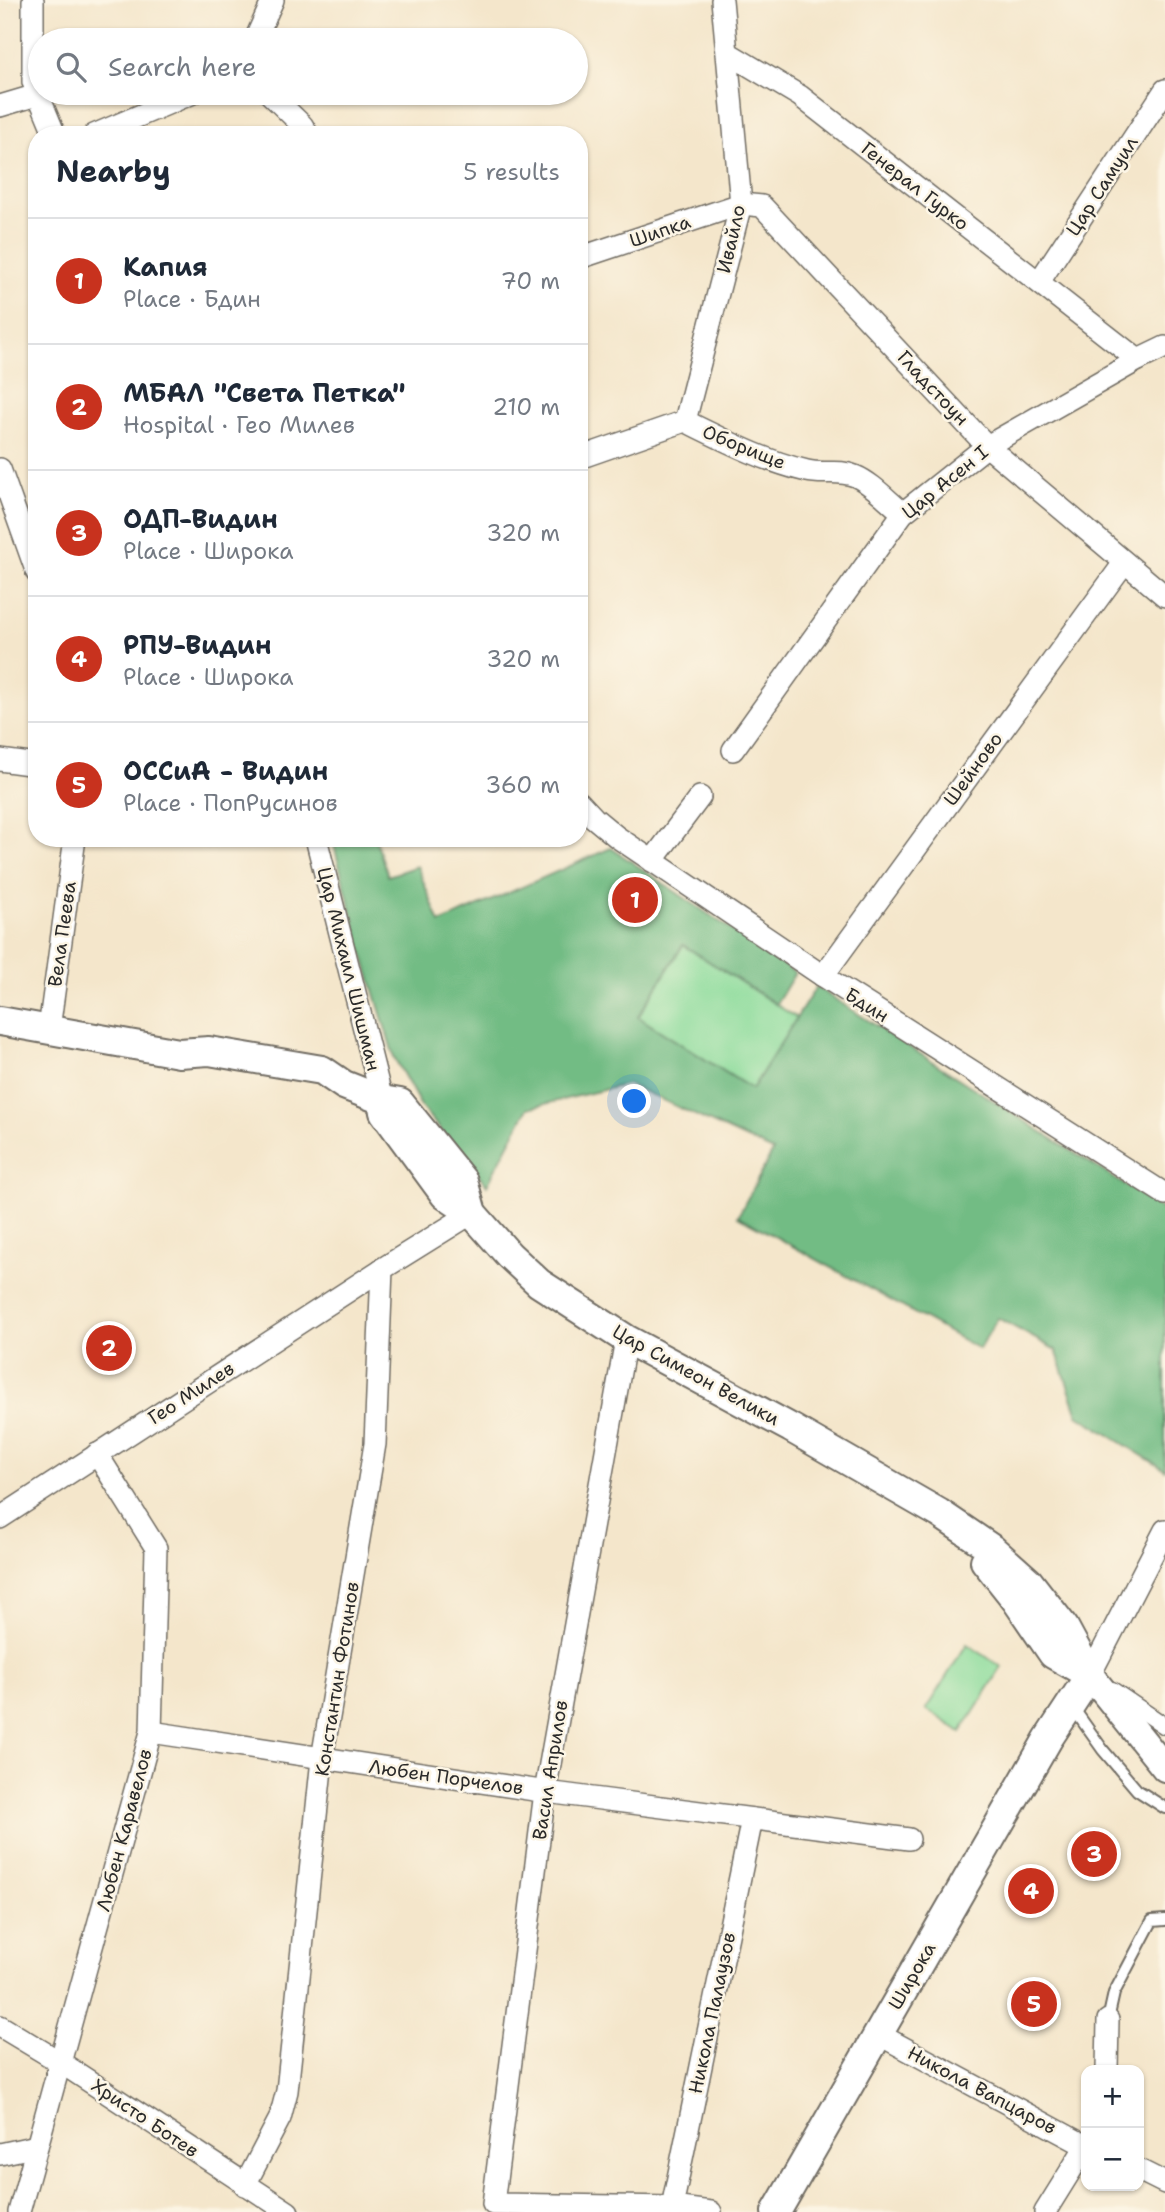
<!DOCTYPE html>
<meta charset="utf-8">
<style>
:root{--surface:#fff;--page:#f6f6f7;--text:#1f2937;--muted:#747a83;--line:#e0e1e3;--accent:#c8321e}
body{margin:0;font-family:"Shantell Sans",sans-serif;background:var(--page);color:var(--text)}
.controls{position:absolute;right:21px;bottom:21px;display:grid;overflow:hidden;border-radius:14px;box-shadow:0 2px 5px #0004}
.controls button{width:63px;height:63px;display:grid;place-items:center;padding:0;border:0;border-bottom:2px solid var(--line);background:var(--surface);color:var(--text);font:35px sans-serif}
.you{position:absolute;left:635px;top:1102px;width:24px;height:24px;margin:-18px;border:5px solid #fff;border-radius:50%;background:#1a73e8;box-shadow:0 0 0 10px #1a73e833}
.badge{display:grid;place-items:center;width:46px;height:46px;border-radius:50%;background:var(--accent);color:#fff;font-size:23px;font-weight:700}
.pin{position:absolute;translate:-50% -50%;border:4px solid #fff;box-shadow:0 2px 7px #0006}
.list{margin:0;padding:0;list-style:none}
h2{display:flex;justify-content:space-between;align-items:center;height:91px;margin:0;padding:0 28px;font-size:30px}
h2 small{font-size:23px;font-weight:400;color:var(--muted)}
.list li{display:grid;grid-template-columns:46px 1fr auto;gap:21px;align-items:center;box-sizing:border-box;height:126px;padding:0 28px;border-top:2px solid var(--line)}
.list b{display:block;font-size:26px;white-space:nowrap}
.list p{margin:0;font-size:23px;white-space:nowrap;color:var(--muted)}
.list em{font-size:23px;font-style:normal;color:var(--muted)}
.icon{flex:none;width:38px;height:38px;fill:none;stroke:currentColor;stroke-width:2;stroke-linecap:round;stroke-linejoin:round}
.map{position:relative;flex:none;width:1165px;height:2212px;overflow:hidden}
.search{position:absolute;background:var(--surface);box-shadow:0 2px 5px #0004;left:28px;top:28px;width:560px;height:77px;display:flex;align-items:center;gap:18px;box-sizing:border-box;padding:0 24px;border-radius:38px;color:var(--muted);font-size:26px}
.panel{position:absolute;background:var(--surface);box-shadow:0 2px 5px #0004;left:28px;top:126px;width:560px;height:721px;border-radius:28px}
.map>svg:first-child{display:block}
.green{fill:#8ddc9c;stroke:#5c8464;stroke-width:2}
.forest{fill:#72bc84;stroke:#4e7458;stroke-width:2}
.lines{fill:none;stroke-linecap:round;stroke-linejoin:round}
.service-casing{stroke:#716c63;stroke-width:14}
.pedestrian-casing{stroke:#716c63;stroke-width:19}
.minor-casing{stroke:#716c63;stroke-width:24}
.tertiary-casing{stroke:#716c63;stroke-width:30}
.secondary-casing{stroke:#716c63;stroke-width:32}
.service{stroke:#fff;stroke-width:10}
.pedestrian{stroke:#fff;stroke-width:16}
.minor{stroke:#fff;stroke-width:21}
.tertiary{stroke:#fff;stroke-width:26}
.secondary{stroke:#fff;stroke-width:28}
.labels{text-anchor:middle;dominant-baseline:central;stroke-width:5;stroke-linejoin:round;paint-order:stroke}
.street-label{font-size:19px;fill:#2b2b2b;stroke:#fcf5e5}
</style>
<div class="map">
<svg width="1165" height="2212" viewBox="0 0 1165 2212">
<rect width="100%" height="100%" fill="#fcf5e5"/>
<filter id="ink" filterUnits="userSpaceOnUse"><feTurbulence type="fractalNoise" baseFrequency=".0143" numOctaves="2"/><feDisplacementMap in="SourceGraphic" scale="14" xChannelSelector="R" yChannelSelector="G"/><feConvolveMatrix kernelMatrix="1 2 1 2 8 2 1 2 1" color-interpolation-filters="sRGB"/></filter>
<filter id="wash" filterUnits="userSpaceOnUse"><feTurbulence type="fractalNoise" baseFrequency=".00686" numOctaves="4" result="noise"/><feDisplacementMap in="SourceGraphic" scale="28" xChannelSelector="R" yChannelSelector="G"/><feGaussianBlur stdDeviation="1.57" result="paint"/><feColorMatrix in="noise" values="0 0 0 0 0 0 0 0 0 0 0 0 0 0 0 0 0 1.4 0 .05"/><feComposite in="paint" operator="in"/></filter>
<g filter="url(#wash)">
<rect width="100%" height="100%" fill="#f4e6cb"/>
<g class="green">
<path d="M683,945l114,73 -45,71 -114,-72z"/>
<path d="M967,1644l35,23 -41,65 -35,-23z"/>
</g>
<path class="forest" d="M332,838h43l13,38 29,-10 23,57 171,-75 184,125 -19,31 -93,-59 -45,72 114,72 64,-102 349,224v259l-87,-55 -22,-65 -58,-32 -19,31 -241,-133 35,-65 -145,-67 -100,24 -41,77 -65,-77 -28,-51 -33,-110z"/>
</g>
<g filter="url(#ink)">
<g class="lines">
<g class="service-casing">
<g id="service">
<path d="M1071,1705l32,45 34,40 28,18"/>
<path d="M1108,2020l6,-27 38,-72 13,-1"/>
</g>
</g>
<g class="pedestrian-casing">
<path id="pedestrian" d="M1112,1690l53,36"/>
</g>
<g class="minor-casing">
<g id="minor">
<path d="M33,0v82l22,53"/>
<path d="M255,40l18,-40"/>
<path d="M728,53l72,43 338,264"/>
<path d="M269,93l33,32 6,10"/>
<path d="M0,106l37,-11"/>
<path d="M94,135l99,-42"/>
<path d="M579,258l162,-54 21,2 225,240 178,150"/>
<path d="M1039,282l126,-192"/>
<path d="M685,421l56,-217 -19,-204"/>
<path d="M579,458l106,-37c39,19 79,40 122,50 17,4 32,-2 48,5 17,7 33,25 48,37"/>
<path d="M0,469l37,104"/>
<path d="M733,750l170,-237 84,-67 151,-86 27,-13"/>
<path d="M0,760l37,5"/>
<path d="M579,802l15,16 23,19 206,139 342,218"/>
<path d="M316,838l66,262"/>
<path d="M652,861l48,-64"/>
<path d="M823,976l301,-413"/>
<path d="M49,1029l26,-191"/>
<path d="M626,1339l-81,453 -52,412 179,3 39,5"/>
<path d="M0,1518l382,-249"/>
<path d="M1090,1675l75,-145"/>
<path d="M151,1732l403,61 355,46"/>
<path d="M0,2026l60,36 228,150"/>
<path d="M878,2034l208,112"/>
<path d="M1107,2070l1,-50"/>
<path d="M0,2154l37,-8"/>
<path d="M1139,2170l26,13"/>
<path d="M245,2185l35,-67 7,-27 35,-332 53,-315 7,-175 90,-56"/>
<path d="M672,2207l80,-388"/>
<path d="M19,2212l132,-480 5,-184 -59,-94"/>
<path d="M1045,2212l41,-66"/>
</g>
</g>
<g class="tertiary-casing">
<path id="tertiary" d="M1090,1675l75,93"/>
</g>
<g class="secondary-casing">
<g id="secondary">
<path d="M0,1021l179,32 30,-2 113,19 22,15 38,15 18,3 63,78 9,32"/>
<path d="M382,1100l2,12 61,83 27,18 37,42 30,28 87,56 165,89 148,85 53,36 37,33 35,45 26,48"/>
<path d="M985,1561l31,39 37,54 37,21"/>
<path d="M776,2212l272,-473 42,-64"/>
</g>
</g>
<use href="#service" class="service"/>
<use href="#pedestrian" class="pedestrian"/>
<use href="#minor" class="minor"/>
<use href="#tertiary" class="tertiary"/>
<use href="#secondary" class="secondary"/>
</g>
</g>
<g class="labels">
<g class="street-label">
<text transform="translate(915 186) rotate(38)">Генерал Гурко</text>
<text transform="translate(1102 186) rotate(-57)">Цар Самуил</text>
<text transform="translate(660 231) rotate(-19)">Шипка</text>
<text transform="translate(731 239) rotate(-77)">Ивайло</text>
<text transform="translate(933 388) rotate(47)">Гладстоун</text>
<text transform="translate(744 447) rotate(22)">Оборище</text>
<text transform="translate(945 482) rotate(-39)">Цар Асен I</text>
<text transform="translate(973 769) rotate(-54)">Шейново</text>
<text transform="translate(62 934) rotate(-82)">Вела Пеева</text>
<text transform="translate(349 969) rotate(76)">Цар Михаил Шишман</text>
<text transform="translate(867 1005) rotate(32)">Бдин</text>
<text transform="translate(696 1375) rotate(29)">Цар Симеон Велики</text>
<text transform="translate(191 1393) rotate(-33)">Гео Милев</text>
<text transform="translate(337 1679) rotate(-81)">Константин Фотинов</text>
<text transform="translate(550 1770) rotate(-81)">Васил Априлов</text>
<text transform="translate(446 1777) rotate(8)">Любен Порчелов</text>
<text transform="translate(124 1830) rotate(-75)">Любен Каравелов</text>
<text transform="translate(912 1976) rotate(-60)">Широка</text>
<text transform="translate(712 2013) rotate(-78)">Никола Палаузов</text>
<text transform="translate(982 2090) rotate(28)">Никола Вапцаров</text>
<text transform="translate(145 2118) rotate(34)">Христо Ботев</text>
</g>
</g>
</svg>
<div class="controls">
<button>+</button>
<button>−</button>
</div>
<div class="you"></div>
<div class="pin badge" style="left:635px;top:900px">1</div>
<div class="pin badge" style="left:109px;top:1348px">2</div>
<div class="pin badge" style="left:1094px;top:1854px">3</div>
<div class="pin badge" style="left:1031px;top:1891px">4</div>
<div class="pin badge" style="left:1034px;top:2004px">5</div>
<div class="search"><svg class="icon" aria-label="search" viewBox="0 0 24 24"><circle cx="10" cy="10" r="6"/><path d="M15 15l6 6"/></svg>Search here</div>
<section class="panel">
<h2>Nearby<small>5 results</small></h2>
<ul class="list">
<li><span class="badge">1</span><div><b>Капия</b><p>Place · Бдин</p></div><em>70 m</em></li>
<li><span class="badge">2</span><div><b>МБАЛ &quot;Света Петка&quot;</b><p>Hospital · Гео Милев</p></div><em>210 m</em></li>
<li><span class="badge">3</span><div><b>ОДП-Видин</b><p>Place · Широка</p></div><em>320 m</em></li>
<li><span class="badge">4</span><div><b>РПУ-Видин</b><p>Place · Широка</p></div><em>320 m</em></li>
<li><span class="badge">5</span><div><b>ОССиА - Видин</b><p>Place · ПопРусинов</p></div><em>360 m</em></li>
</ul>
</section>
</div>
